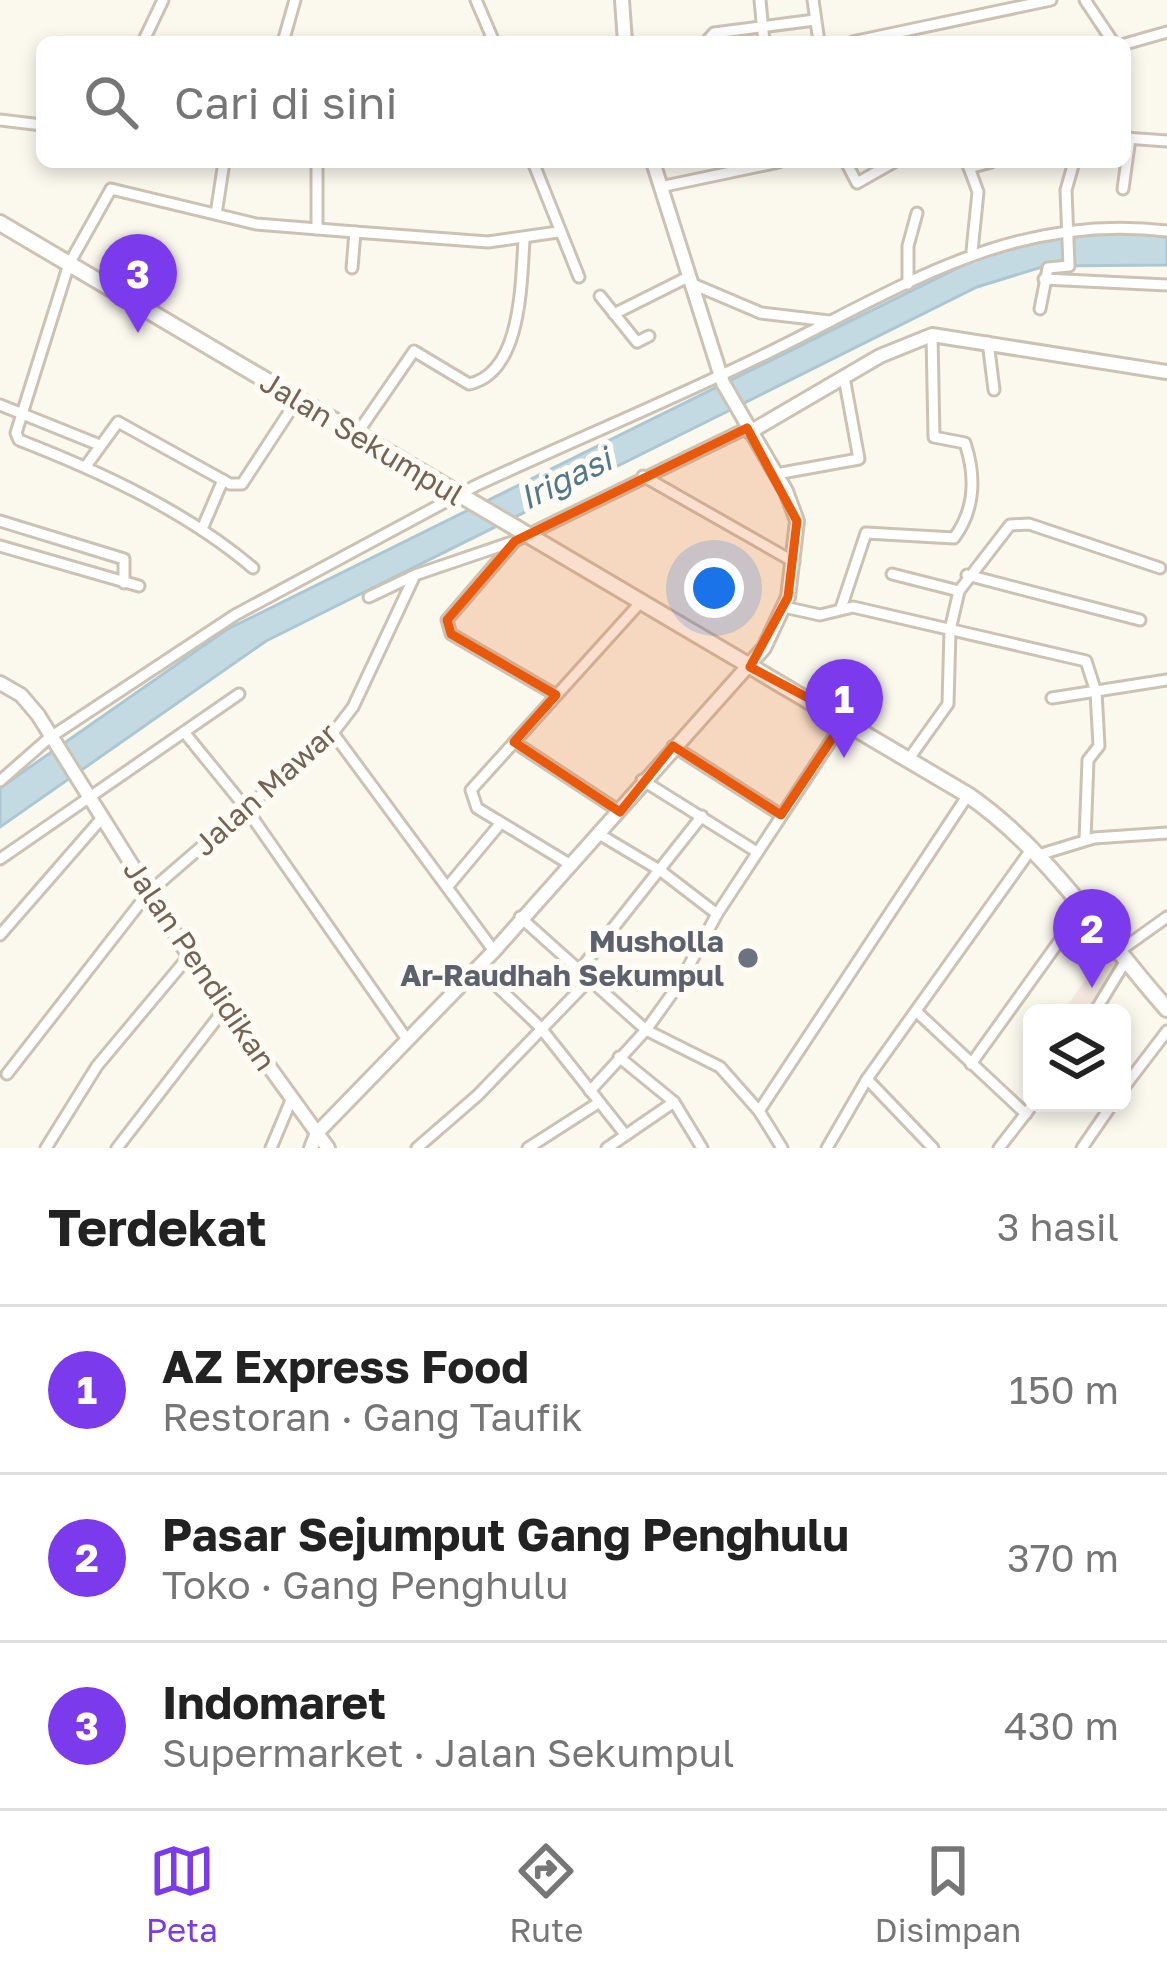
<!DOCTYPE html>
<html lang="id">
<meta charset="utf-8">
<style>
:root{--surface:#fff;--page:#f2f2f2;--text:#222;--muted:#767676;--line:#e0e0e0;--accent:#7c3aed}
body{margin:0;font-family:"Golos Text",sans-serif;background:var(--page);color:var(--text)}
.controls{position:absolute;right:36px;bottom:36px;display:grid;overflow:hidden;border-radius:18px;box-shadow:0 6px 18px #0003}
.controls button{width:108px;height:108px;display:grid;place-items:center;padding:0;border:0;border-bottom:3px solid var(--line);background:var(--surface);color:var(--text);font:60px sans-serif}
.you{position:absolute;left:714px;top:588px;width:42px;height:42px;margin:-30px;border:9px solid #fff;border-radius:50%;background:#1a73e8;box-shadow:0 0 0 18px #1a73e833}
.badge{display:grid;place-items:center;width:78px;height:78px;border-radius:50%;background:var(--accent);color:#fff;font-size:39px;font-weight:700}
.pin{position:absolute;translate:-50% -99px;filter:drop-shadow(0 3px 6px #0008)}
.pin::after{content:'';position:absolute;top:63px;width:42px;height:36px;background:inherit;clip-path:polygon(0 0,100% 0,50% 100%)}
.list{margin:0;padding:0;list-style:none}
h2{display:flex;justify-content:space-between;align-items:center;height:156px;margin:0;padding:0 48px;font-size:51px}
h2 small{font-size:39px;font-weight:400;color:var(--muted)}
.list li{display:grid;grid-template-columns:78px 1fr auto;gap:36px;align-items:center;box-sizing:border-box;height:168px;padding:0 48px;border-top:3px solid var(--line)}
.list b{display:block;font-size:45px;white-space:nowrap}
.list p{margin:0;font-size:39px;white-space:nowrap;color:var(--muted)}
.list em{font-size:39px;font-style:normal;color:var(--muted)}
.icon{flex:none;width:66px;height:66px;fill:none;stroke:currentColor;stroke-width:2;stroke-linecap:round;stroke-linejoin:round}
.map{position:relative;flex:none;width:1167px;height:1148px;overflow:hidden}
.search{position:absolute;background:var(--surface);box-shadow:0 6px 18px #0003;left:36px;right:36px;top:36px;height:132px;display:flex;align-items:center;gap:30px;box-sizing:border-box;padding:0 42px;border-radius:18px;color:var(--muted);font-size:45px}
.sheet{height:660px;background:var(--surface)}
nav{display:flex;justify-content:space-around;align-items:center;box-sizing:border-box;height:168px;border-top:3px solid var(--line);background:var(--surface);font-size:33px;color:var(--muted)}
nav a{display:grid;justify-items:center;gap:6px}
nav .on{color:var(--accent)}
.map>svg:first-child{display:block}
.commercial{fill:#f6eae0}
.water{fill:#c4dae3;stroke:#abc7d3;stroke-width:3}
.lines{fill:none;stroke-linecap:round;stroke-linejoin:round}
.minor-casing{stroke:#ccc2b4;stroke-width:15}
.tertiary-casing{stroke:#ccc2b4;stroke-width:18}
.secondary-casing{stroke:#cec3b2;stroke-width:20}
.minor{stroke:#fff;stroke-width:9}
.tertiary{stroke:#fff;stroke-width:12}
.secondary{stroke:#fff;stroke-width:14}
.marked{fill:#e8590c;fill-opacity:0.2;stroke:#e8590c;stroke-width:9;stroke-linejoin:round}
.worship-dot{fill:#6b7280;stroke:#fdfbf4;stroke-width:4.5}
.labels{text-anchor:middle;dominant-baseline:central;stroke-width:12;stroke-linejoin:round;paint-order:stroke}
.street-label{font-size:30px;fill:#746352;stroke:#fdfbf4}
.worship-label{font-size:30px;font-weight:bold;fill:#5b616d;stroke:#fdfbf4;text-anchor:end}
.water-label{font-size:33px;font-style:italic;fill:#52788a;stroke:#fdfbf4}
</style>
<div class="map">
<svg width="1167" height="1148" viewBox="0 0 1167 1148">
<rect width="100%" height="100%" fill="#fbf8ee"/>
<path class="commercial" d="M1083,914l38,48 -34,51h-25l35,-50 -25,-32z"/>
<path class="water" d="M1126,230l41,5v30l-122,1 -68,21 -711,354 -266,186v-39l226,-158 778,-385 51,-13z"/>
<g class="lines">
<g class="minor-casing">
<g id="minor">
<path d="M476,0l18,42"/>
<path d="M760,0l4,42"/>
<path d="M813,0l6,42"/>
<path d="M1085,0l28,42"/>
<path d="M143,42l20,-42"/>
<path d="M283,42l12,-42"/>
<path d="M706,42l8,-9 101,-13"/>
<path d="M852,42l199,-42"/>
<path d="M1125,44l42,-12"/>
<path d="M0,120l42,5"/>
<path d="M1125,138l42,3"/>
<path d="M533,162l46,115"/>
<path d="M846,162l11,21 37,-21"/>
<path d="M967,162l11,30 -6,59"/>
<path d="M969,168l22,-6"/>
<path d="M660,187l119,-25"/>
<path d="M1123,189l7,-51"/>
<path d="M216,214l8,-52"/>
<path d="M317,229v-67"/>
<path d="M352,268l3,-36 133,10 70,-10"/>
<path d="M1044,279l123,6"/>
<path d="M908,284v-38l9,-33"/>
<path d="M695,285l66,28 68,8"/>
<path d="M600,296l37,46 12,-6"/>
<path d="M1040,309l8,-41 21,-2 -3,-76 8,-28"/>
<path d="M614,314l76,-38"/>
<path d="M988,342l6,48"/>
<path d="M0,405l97,39"/>
<path d="M356,435l58,-84 55,33c53,-11 52,-102 55,-143"/>
<path d="M86,466l32,-44 112,62h12l55,-84"/>
<path d="M776,474l83,-15 -15,-82"/>
<path d="M643,476l151,86"/>
<path d="M0,521l124,38v24"/>
<path d="M202,529l21,-49"/>
<path d="M0,546l139,40"/>
<path d="M253,568c-67,-57 -152,-96 -234,-128l-3,-7 53,-169 42,-75 145,35 99,8"/>
<path d="M892,574l67,17"/>
<path d="M967,575l173,45"/>
<path d="M369,597l44,-21"/>
<path d="M784,607l36,8 33,-8 233,54 10,31 3,54 -11,14 -3,80"/>
<path d="M841,608l25,-75 88,5c21,-28 22,-62 11,-95l-31,-6 -2,-102"/>
<path d="M556,695l-105,-61 -4,-14 68,-79 232,-113"/>
<path d="M1052,698l115,-18"/>
<path d="M184,732l61,75 163,234"/>
<path d="M333,733l161,218"/>
<path d="M514,742l105,69"/>
<path d="M673,746l108,69"/>
<path d="M908,760l40,-56 2,-74 9,-39 51,-66 19,-1 131,44"/>
<path d="M642,780l115,72"/>
<path d="M0,781l49,-43 186,-123 240,-129c91,-42 184,-81 274,-124 140,-66 256,-151 418,-131"/>
<path d="M599,834l62,37 56,43"/>
<path d="M1035,856l59,-18 73,-5"/>
<path d="M0,859l239,-165"/>
<path d="M571,865l-94,-57 -6,-18 169,-187"/>
<path d="M449,885l51,-61"/>
<path d="M520,917l126,113 74,37 39,44 23,37"/>
<path d="M0,935l102,-117"/>
<path d="M1118,952l49,-35"/>
<path d="M478,968l62,59 84,106"/>
<path d="M579,971l123,-155"/>
<path d="M918,1013l108,101"/>
<path d="M1094,1013l31,-51"/>
<path d="M619,1057l55,45"/>
<path d="M971,1064l112,-156"/>
<path d="M7,1074l141,-181 185,-160 20,-26 62,-132 100,-34"/>
<path d="M867,1079l66,69"/>
<path d="M1122,1090l45,-59"/>
<path d="M590,1091l56,-61 33,-46 38,-70 129,-196"/>
<path d="M759,1111l209,-316"/>
<path d="M46,1148l51,-82 92,-110"/>
<path d="M117,1148l109,-141"/>
<path d="M271,1148l21,-50"/>
<path d="M417,1148l61,-53 111,-115"/>
<path d="M528,1148l70,-45"/>
<path d="M607,1148l67,-46 28,46"/>
<path d="M827,1148l40,-69 163,-228"/>
<path d="M999,1148l35,-45"/>
<path d="M1082,1148l31,-45"/>
</g>
</g>
<g class="tertiary-casing">
<g id="tertiary">
<path d="M622,0l3,42"/>
<path d="M750,432l130,-76 52,-21 235,37"/>
<path d="M0,683l21,12 17,20 151,241 139,192"/>
<path d="M311,1148l6,-15 177,-182 270,-303 24,-51 9,-76 -11,-30 -63,-108 -70,-221"/>
</g>
</g>
<g class="secondary-casing">
<path id="secondary" d="M0,223l968,572c80,55 135,142 199,214"/>
</g>
<use href="#minor" class="minor"/>
<use href="#tertiary" class="tertiary"/>
<use href="#secondary" class="secondary"/>
</g>
<path class="marked" d="M747,428l50,93 -9,76 -38,70 96,51 -65,97 -108,-69 -53,66 -106,-70 42,-47 -105,-61 -4,-14 68,-79z"/>
<circle class="worship-dot" cx="748" cy="958" r="12"/>
<g class="labels">
<g class="street-label">
<text transform="translate(362 438) rotate(31)">Jalan Sekumpul</text>
<text transform="translate(265 789) rotate(-42)">Jalan Mawar</text>
<text transform="translate(200 965) rotate(56)">Jalan Pendidikan</text>
</g>
<g class="worship-label">
<text x="724" y="941">Musholla<tspan x="724" dy="34">Ar-Raudhah Sekumpul</tspan></text>
</g>
<g class="water-label">
<text transform="translate(565 478) rotate(-26)">Irigasi</text>
</g>
</g>
</svg>
<div class="controls">
<button><svg class="icon" aria-label="layers" viewBox="0 0 24 24"><path d="M12 4l9 5-9 5-9-5zM3 14l9 5 9-5"/></svg></button>
</div>
<div class="you"></div>
<div class="pin badge" style="left:844px;top:758px">1</div>
<div class="pin badge" style="left:1092px;top:988px">2</div>
<div class="pin badge" style="left:138px;top:333px">3</div>
<div class="search"><svg class="icon" aria-label="search" viewBox="0 0 24 24"><circle cx="10" cy="10" r="6"/><path d="M15 15l6 6"/></svg>Cari di sini</div>
</div>
<section class="sheet">
<h2>Terdekat<small>3 hasil</small></h2>
<ul class="list">
<li><span class="badge">1</span><div><b>AZ Express Food</b><p>Restoran · Gang Taufik</p></div><em>150 m</em></li>
<li><span class="badge">2</span><div><b>Pasar Sejumput Gang Penghulu</b><p>Toko · Gang Penghulu</p></div><em>370 m</em></li>
<li><span class="badge">3</span><div><b>Indomaret</b><p>Supermarket · Jalan Sekumpul</p></div><em>430 m</em></li>
</ul>
</section>
<nav>
<a class="on"><svg class="icon" aria-label="map" viewBox="0 0 24 24"><path d="M3 6l6-2 6 2 6-2v14l-6 2-6-2-6 2zM9 4v14M15 6v14"/></svg>Peta</a>
<a><svg class="icon" aria-label="directions" viewBox="0 0 24 24"><path d="M12 3l9 9-9 9-9-9zM9 14v-3h6M13 9l2 2-2 2"/></svg>Rute</a>
<a><svg class="icon" aria-label="saved" viewBox="0 0 24 24"><path d="M7 4h10v16l-5-4-5 4z"/></svg>Disimpan</a>
</nav>
